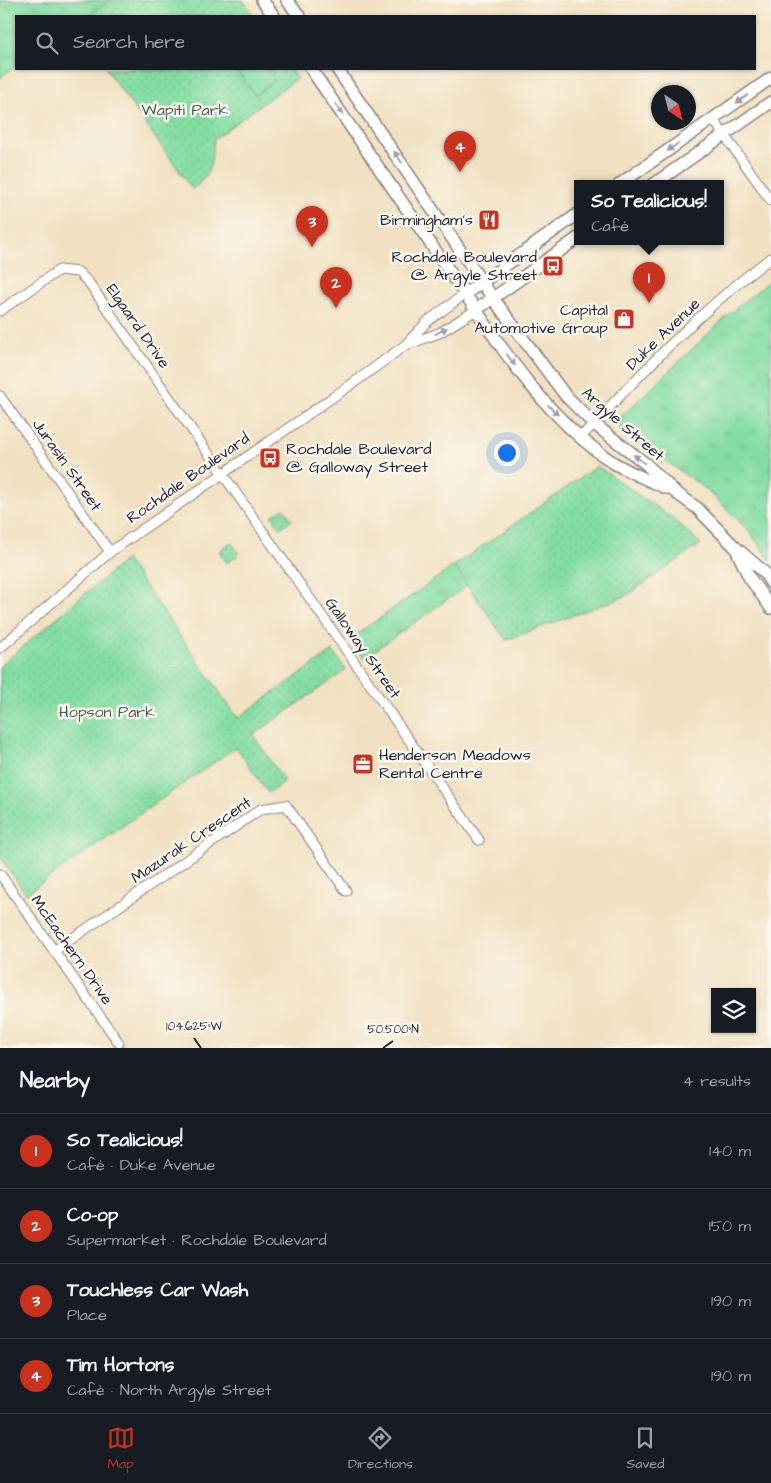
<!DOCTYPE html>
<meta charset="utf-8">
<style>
:root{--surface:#171b24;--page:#242831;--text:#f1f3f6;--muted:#9ea1a6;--line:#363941;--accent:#c8321e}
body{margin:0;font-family:"Architects Daughter",sans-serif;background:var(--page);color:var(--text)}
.controls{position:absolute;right:15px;bottom:15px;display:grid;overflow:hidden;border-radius:0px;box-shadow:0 1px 4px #0004}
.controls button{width:45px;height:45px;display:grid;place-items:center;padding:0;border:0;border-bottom:1px solid var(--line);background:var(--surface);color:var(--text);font:25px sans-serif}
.compass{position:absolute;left:651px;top:85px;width:45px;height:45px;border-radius:50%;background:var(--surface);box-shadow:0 1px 4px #0004;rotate:145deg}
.you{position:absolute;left:506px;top:452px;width:18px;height:18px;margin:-12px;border:4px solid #fff;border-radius:50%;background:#1a73e8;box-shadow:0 0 0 8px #1a73e833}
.badge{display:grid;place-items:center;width:32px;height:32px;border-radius:50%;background:var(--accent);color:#fff;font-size:16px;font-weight:700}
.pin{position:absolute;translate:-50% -41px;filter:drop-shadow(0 1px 2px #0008)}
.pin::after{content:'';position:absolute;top:26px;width:18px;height:15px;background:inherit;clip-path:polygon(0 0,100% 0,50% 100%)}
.popup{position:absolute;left:574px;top:180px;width:150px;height:65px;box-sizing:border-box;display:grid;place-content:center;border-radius:0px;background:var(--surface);filter:drop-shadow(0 1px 4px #0005);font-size:16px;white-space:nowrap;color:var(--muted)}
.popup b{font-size:19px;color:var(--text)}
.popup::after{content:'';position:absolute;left:50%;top:100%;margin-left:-10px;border:10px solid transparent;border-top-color:var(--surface)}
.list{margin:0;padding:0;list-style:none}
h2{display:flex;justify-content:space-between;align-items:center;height:65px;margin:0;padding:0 20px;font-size:21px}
h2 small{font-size:16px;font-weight:400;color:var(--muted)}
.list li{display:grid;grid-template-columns:32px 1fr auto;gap:15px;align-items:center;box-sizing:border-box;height:75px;padding:0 20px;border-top:1px solid var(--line)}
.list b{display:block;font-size:19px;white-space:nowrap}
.list p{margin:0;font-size:16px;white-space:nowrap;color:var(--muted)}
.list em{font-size:16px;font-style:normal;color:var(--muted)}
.icon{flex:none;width:28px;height:28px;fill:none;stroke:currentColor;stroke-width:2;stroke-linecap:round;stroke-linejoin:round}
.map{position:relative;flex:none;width:771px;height:1048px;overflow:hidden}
.search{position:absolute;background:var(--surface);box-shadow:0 1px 4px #0004;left:15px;right:15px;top:15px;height:55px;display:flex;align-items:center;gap:12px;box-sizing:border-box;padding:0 18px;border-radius:0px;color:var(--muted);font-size:19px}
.sheet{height:365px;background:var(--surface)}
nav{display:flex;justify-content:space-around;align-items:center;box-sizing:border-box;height:70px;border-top:1px solid var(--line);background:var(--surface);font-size:14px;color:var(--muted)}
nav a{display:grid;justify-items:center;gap:2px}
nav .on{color:var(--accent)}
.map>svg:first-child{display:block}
.grass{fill:url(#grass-tufts);stroke:#52806f}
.park{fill:url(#park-dots);stroke:#52806f}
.pitch{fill:#83dda3;stroke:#52806f}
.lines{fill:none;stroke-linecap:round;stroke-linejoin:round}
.minor-casing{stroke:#8a827e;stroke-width:11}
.tertiary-casing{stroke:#8a827e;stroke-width:14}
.minor{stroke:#fff;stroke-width:9}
.tertiary{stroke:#fff;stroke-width:11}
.oneway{fill:#9c9ca7}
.ticks{fill:none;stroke:#22223b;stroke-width:2}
.labels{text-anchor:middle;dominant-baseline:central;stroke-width:5;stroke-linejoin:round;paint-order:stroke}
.park-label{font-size:16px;fill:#3f5a5a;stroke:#fbf7ec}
.poi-label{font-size:16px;fill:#22223b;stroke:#fbf7ec;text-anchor:end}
.street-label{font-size:16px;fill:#22223b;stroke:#fbf7ec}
.ticks-label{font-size:12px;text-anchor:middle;fill:#22223b;stroke:#fbf7ec;stroke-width:5;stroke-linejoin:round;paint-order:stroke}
</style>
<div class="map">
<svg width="771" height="1048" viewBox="0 0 771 1048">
<defs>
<pattern id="grass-tufts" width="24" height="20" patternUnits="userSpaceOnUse" patternTransform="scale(1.25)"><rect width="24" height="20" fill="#83dda3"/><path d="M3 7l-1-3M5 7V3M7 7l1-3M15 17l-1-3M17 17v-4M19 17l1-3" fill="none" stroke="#71bd8d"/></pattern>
<pattern id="park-dots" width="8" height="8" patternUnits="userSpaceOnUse" patternTransform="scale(1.25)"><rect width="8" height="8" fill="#83dda3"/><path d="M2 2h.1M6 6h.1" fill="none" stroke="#71bd8d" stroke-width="1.8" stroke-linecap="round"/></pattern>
</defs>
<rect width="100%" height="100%" fill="#fbf7ec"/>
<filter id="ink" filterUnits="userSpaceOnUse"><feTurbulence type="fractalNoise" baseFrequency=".02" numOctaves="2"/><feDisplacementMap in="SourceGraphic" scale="10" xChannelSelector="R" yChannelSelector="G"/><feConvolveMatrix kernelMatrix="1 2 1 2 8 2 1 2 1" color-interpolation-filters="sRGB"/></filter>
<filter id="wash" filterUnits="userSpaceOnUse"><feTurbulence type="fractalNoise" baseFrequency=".0096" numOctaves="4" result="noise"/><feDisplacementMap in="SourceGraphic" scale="20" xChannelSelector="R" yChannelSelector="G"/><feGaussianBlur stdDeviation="1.12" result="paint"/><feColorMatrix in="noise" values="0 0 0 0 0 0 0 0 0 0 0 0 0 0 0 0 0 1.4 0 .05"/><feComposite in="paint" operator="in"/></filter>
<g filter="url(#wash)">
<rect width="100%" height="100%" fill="#f1e1c2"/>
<g class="grass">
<path d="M0,0h111l-24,16h-71v50l-16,12z"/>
<path d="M771,279v282l-23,-31 -42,-41 -85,-59 -6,-8v-3l12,-8 101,-96z"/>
<path d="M454,566l14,19 -104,73 -14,-19z"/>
</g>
<g class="park">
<path d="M111,0h132l11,16h-167z"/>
<path d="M106,69h184l7,9 -83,61c-3,22 -2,37 -22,50z"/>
<path d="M597,466l75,52 29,26 -75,52 -120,44 -52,-74z"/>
<path d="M284,508l8,12 -12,8 -8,-12z"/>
<path d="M231,542l8,12 -12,9 -8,-12z"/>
<path d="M126,559l112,159 95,-67 13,19 -93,65 32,47 -17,11 -32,-46 -210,147 -26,-37v-191z"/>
</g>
<path class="pitch" d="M236,69h31l8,11 -20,15z"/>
</g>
<g filter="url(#ink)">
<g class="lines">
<g class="minor-casing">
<g id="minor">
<path d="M713,119l58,82"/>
<path d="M0,311l59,-41 19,2 11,11 390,557"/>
<path d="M406,345l33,-12 37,-23"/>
<path d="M0,396l110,156"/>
<path d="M581,437c59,-62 120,-128 190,-179"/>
<path d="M0,648l110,-96 249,-173 45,-33 24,-25 37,-27"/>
<path d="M0,874l119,169"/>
<path d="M54,951l207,-142 25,-4 60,86"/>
</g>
</g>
<g class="tertiary-casing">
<g id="tertiary">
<path d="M262,0l12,16"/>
<path d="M287,0l12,16"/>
<path d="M311,69l191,279c31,43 67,86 112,115 16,10 35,17 52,25"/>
<path d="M337,69l155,228 73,98 29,29 52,40 29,28 22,16 38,39 29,25 7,11"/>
<path d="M620,184l151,-106"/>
<path d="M654,184l117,-82"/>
<path d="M465,294l113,-80"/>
<path d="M476,310l102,-72"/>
<path d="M737,551l12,26 22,31"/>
</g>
</g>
<use href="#minor" class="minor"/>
<use href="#tertiary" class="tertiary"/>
</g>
<defs><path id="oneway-solid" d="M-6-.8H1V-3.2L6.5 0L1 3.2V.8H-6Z" transform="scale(1.25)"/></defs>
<g class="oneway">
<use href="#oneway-solid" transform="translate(742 99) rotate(145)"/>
<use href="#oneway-solid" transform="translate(339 109) rotate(55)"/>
<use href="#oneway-solid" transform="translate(673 147) rotate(145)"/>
<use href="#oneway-solid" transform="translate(398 157) rotate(-124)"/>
<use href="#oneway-solid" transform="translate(441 331) rotate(-28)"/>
<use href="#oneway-solid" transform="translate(511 360) rotate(54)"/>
<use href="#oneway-solid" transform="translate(553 410) rotate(45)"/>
<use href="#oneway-solid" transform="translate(639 459) rotate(-142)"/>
</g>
</g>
<path class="ticks" d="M194,1038l7,10M383,1048l10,-7"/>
<defs>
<g id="restaurant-square" transform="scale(1.125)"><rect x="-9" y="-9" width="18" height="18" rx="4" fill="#c8321e" stroke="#fbf7ec"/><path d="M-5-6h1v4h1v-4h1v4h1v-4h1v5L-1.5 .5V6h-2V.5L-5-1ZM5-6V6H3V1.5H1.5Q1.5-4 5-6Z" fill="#fff"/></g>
<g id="bus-square" transform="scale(1.125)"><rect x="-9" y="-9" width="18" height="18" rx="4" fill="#c8321e" stroke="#fbf7ec"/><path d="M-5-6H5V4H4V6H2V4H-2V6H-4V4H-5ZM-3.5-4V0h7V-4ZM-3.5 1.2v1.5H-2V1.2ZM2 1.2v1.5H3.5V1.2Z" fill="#fff"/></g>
<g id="shop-square" transform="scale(1.125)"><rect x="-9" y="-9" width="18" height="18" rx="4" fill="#c8321e" stroke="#fbf7ec"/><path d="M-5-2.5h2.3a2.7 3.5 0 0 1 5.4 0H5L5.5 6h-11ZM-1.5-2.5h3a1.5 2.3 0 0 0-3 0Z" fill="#fff"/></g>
<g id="office-square" transform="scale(1.125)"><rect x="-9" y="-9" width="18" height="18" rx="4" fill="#c8321e" stroke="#fbf7ec"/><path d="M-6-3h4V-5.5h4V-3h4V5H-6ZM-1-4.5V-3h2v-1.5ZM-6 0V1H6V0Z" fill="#fff"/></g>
</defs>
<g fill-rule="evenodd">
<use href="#restaurant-square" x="489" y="220"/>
<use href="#bus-square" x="553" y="266"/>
<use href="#shop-square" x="624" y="319"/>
<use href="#bus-square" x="270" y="458"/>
<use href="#office-square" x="363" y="764"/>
</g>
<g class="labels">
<g class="park-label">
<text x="185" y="110">Wapiti Park</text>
<text x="107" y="712">Hopson Park</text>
</g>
<g class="poi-label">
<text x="473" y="220">Birmingham's</text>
<text x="537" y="257">Rochdale Boulevard<tspan x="537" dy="18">@ Argyle Street</tspan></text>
<text x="608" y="310">Capital<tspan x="608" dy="18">Automotive Group</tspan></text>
<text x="286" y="449" text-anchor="start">Rochdale Boulevard<tspan x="286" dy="18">@ Galloway Street</tspan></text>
<text x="379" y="755" text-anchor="start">Henderson Meadows<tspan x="379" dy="18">Rental Centre</tspan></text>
</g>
<g class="street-label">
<text transform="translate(138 326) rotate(55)">Elgaard Drive</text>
<text transform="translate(663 334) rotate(-44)">Duke Avenue</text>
<text transform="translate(623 424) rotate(41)">Argyle Street</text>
<text transform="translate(67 465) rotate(55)">Jurasin Street</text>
<text transform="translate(188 478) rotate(-35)">Rochdale Boulevard</text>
<text transform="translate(363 648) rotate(55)">Galloway Street</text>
<text transform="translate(191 840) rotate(-34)">Mazurak Crescent</text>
<text transform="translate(72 950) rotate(55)">McEachern Drive</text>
</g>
</g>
<g class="ticks-label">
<text x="194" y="1030">104.625°W</text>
<text x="393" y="1033">50.500°N</text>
</g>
</svg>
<div class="controls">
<button><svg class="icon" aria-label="layers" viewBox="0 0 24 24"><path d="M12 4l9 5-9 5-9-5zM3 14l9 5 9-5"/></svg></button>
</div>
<svg class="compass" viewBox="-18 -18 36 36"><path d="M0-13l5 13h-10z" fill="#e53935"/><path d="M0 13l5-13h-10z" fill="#9ea1a6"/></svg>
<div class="you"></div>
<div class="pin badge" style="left:649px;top:303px">1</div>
<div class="popup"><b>So Tealicious!</b>Café</div>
<div class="pin badge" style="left:336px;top:308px">2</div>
<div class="pin badge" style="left:312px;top:247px">3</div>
<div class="pin badge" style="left:460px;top:172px">4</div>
<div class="search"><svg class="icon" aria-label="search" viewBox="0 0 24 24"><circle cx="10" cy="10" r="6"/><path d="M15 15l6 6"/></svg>Search here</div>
</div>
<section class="sheet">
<h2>Nearby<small>4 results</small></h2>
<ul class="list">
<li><span class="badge">1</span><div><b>So Tealicious!</b><p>Café · Duke Avenue</p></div><em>140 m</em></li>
<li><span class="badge">2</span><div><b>Co-op</b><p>Supermarket · Rochdale Boulevard</p></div><em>150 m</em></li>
<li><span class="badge">3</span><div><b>Touchless Car Wash</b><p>Place</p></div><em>190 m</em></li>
<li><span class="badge">4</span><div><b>Tim Hortons</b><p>Café · North Argyle Street</p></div><em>190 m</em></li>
</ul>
</section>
<nav>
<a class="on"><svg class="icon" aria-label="map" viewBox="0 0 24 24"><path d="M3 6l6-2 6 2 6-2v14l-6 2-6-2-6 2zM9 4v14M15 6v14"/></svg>Map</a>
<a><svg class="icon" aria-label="directions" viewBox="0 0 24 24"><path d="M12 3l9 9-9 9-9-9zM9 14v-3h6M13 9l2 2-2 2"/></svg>Directions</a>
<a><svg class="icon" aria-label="saved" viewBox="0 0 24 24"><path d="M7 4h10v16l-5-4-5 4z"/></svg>Saved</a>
</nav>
